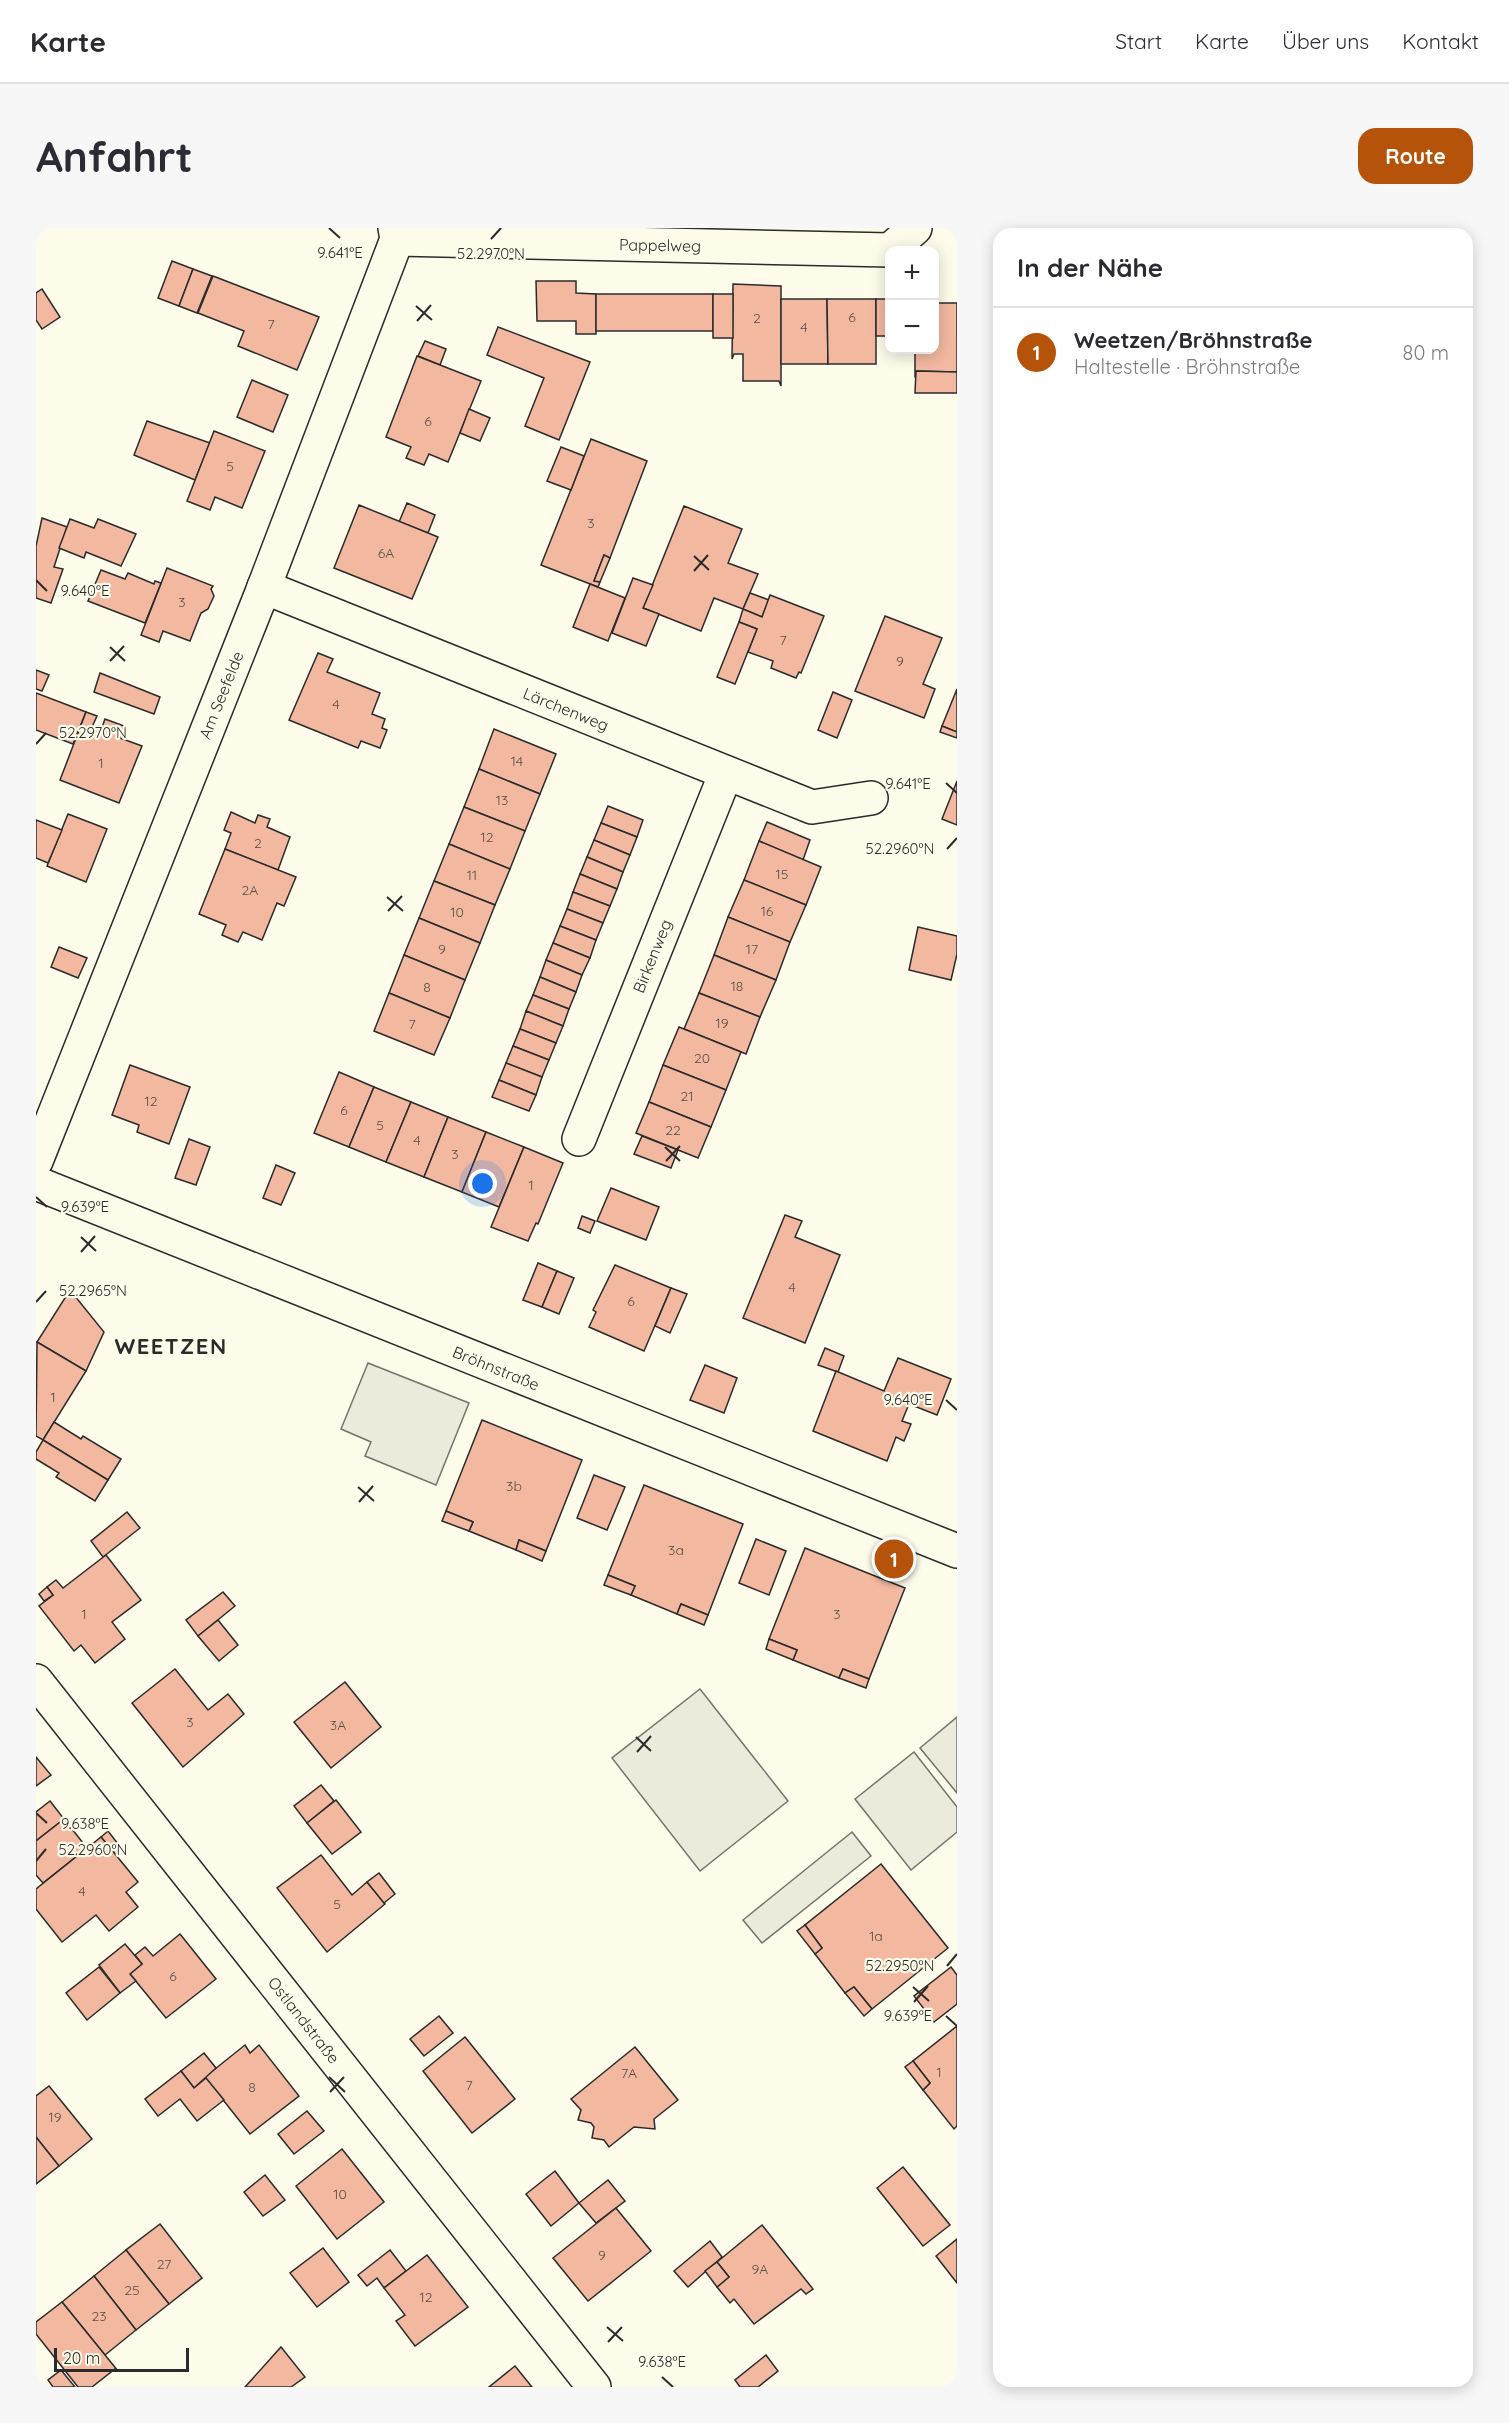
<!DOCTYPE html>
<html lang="de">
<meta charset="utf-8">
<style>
:root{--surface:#fff;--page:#f7f7f7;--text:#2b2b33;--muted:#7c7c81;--line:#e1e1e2;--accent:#b45309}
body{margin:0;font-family:Quicksand,sans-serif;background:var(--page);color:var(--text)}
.controls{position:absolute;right:18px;top:18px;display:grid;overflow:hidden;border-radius:12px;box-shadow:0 3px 15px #0003}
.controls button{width:54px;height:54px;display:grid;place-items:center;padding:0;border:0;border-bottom:2px solid var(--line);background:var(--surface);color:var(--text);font:30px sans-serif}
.scale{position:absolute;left:18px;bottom:15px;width:135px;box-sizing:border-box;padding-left:6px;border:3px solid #2b2b2b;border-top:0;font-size:16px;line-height:21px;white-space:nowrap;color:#2b2b2b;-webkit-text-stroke:4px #fdfbea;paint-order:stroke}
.you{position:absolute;left:447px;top:956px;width:21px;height:21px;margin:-15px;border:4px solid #fff;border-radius:50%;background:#1a73e8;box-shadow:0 0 0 9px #1a73e833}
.badge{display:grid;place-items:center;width:39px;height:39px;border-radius:50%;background:var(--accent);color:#fff;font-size:20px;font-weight:700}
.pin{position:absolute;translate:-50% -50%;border:3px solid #fff;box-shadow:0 2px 6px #0006}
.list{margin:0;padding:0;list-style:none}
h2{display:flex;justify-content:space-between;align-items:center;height:78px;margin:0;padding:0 24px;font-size:26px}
h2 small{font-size:20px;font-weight:400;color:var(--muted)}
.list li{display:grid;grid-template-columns:39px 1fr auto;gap:18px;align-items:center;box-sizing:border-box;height:90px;padding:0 24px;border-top:2px solid var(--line)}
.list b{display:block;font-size:22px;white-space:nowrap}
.list p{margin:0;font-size:20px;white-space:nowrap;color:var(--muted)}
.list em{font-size:20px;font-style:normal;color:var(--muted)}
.map{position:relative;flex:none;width:921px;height:2159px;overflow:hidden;border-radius:18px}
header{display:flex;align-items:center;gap:36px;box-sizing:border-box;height:84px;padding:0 30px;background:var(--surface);border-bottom:2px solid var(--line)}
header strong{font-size:28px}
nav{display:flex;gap:33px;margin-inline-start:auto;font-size:21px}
.intro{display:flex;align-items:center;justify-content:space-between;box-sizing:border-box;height:144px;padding:0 36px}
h1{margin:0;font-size:42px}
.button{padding:15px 27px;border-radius:18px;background:var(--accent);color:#fff;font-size:21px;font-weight:700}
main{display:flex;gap:36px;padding:0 36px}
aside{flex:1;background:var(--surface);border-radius:18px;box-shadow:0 3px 15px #0003}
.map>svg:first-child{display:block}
.parking{fill:#eceadb;stroke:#74746e;stroke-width:1.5}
.building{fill:#f2b8a0;stroke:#2b2b2b;stroke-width:1.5}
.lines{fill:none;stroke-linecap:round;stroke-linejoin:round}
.minor-casing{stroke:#2b2b2b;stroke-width:36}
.minor{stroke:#fdfbea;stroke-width:33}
.ticks{fill:none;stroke:#2b2b2b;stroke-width:2}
.labels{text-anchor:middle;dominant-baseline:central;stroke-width:4.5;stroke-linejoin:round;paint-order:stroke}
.number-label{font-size:14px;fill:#5d4e48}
.street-label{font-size:16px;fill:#2b2b2b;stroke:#fdfbea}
.district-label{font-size:22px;font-weight:bold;letter-spacing:1.5px;fill:#2b2b2b;stroke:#fdfbea}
.ticks-label{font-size:15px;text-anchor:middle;fill:#2b2b2b;stroke:#fdfbea;stroke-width:4.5;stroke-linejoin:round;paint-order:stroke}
</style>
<header>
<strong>Karte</strong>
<nav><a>Start</a><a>Karte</a><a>Über uns</a><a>Kontakt</a></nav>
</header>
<div class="intro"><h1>Anfahrt</h1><a class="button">Route</a></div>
<main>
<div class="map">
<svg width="921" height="2159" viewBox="0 0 921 2159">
<rect width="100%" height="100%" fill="#fdfbea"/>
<g class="parking">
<path d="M332,1135l101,40 -33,82 -71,-29 6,-14 -30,-13z"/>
<path d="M664,1461l88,112 -88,70 -88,-113z"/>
<path d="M921,1489v76l-37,-45z"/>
<path d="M878,1524l43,55v25l-46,38 -56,-71z"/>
<path d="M816,1604l19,24 -109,87 -19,-23z"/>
</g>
<g class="building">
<path d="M136,33l21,8 -14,37 -21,-8z"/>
<path d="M157,41l19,7 -15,37 -18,-7z"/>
<path d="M177,48l106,41 -22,53 -59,-24 6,-15 -46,-18z"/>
<path d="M500,53h40v12l20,1v40h-20v-13h-39z"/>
<path d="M697,56l48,2v100l-2,-5h-36v-27h-9l-2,5z"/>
<path d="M6,61l18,28 -18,12 -6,-9v-27z"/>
<rect x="560" y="66" width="117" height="37"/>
<rect x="677" y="66" width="20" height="44"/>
<path d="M745,71h46l1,65h-47z"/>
<path d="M791,71h49v65h-48z"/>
<rect x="840" y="71" width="14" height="37"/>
<path d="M898,75h23v69l-41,-1 1,6h-2v-27h19z"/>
<path d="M462,99l92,35 -31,78 -34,-14 19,-48 -57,-23z"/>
<path d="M389,113l21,8 -6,16 -22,-9z"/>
<path d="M381,128l64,25 -33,81 -19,-8 -5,11 -18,-7 5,-11 -25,-10z"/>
<path d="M880,143l41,1v21h-42z"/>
<path d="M216,152l36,15 -15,37 -36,-15z"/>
<path d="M433,181l21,9 -10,23 -20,-8z"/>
<path d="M111,193l63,22 -15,37 -61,-25z"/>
<path d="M178,203l51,20 -23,57 -27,-11 -5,13 -23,-9z"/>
<path d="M555,211l56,22 -37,97 -6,-3 -10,26 6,1 -2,5 -57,-22z"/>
<path d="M525,219l23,9 -13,34 -24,-9z"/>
<path d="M371,275l28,12 -7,18 -29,-11z"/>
<path d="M323,277l79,32 -26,62 -78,-31z"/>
<path d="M648,278l58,23 -14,34 30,11 -15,35 -29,-11 -13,33 -58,-23z"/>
<path d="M6,290l25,9 -13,40 9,2 -12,34 -15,-5v-52z"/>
<path d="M34,291l24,9 4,-9 38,15 -15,32 -35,-14 -2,6 -25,-10z"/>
<path d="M568,327l6,3 -10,24 -6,-1z"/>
<path d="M131,340l46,18 -2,3 3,7 -6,13 -7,4 -11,28 -27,-10 -4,11 -18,-7z"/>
<path d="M65,342l24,9 3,-6 26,11 1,-3 6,2 -16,40 -57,-22z"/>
<path d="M597,350l20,7 -10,23 16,6 -13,32 -34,-13z"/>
<path d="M554,356l35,14 -17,43 -35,-14z"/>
<path d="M714,365l19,7 -7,17 -19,-8z"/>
<path d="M734,367l54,21 -23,57 -2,-1 -3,6 -25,-10 2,-7 -25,-9 9,-23 -18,-7 4,-13 19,8z"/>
<path d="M849,388l57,22 -19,46 12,5 -11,29 -69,-27z"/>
<path d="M703,394l18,7 -22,55 -18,-7z"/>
<path d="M282,425l15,6 -6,13 53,21 -8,21 13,5 -3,9 5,2 -7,18 -19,-7 -3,7 -69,-28z"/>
<path d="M0,442l13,5 -7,16 -6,-2z"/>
<path d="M64,445l60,24 -6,17 -60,-22z"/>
<path d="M921,461v43l-15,-6z"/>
<path d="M797,464l19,8 -15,38 -19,-8z"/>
<path d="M0,465l50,19 -13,32 -37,-14z"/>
<path d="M50,484l11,4 -5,11 9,3 4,-11 19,7 -4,12 22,8 -23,57 -59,-23z"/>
<path d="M906,498l15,6v6l-17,-6z"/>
<path d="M458,501l62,25 -16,40 -61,-25z"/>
<path d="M443,541l61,25 -15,37 -61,-24z"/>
<path d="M921,553v44l-15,-6z"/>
<path d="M572,578l35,14 -6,17 -36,-14z"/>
<path d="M428,579l61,24 -15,38 -61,-25z"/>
<path d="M195,584l24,11 3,-8 12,4 -3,8 23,10 -12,33 -53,-21 6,-16 -7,-3z"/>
<path d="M32,586l39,15 -21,53 -39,-16z"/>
<path d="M0,592l26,10 -14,33 -12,-5z"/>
<path d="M731,594l43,18 -7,20 -44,-19z"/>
<path d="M565,595l36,14 -7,18 -36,-15z"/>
<path d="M558,612l36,15 -7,17 -36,-15z"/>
<path d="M723,613l62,26 -15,38 -62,-25z"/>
<path d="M413,616l61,25 -15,36 -61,-24z"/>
<path d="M189,621l71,28 -12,29 -7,-3 -15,37 -19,-8 -5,10 -16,-7 4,-10 -27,-11z"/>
<path d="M551,629l36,15 -6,17 -37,-15z"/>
<path d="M544,646l37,15 -7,17 -37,-14z"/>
<path d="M708,652l62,25 -16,37 -62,-25z"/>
<path d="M398,653l61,24 -15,38 -61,-25z"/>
<path d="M537,664l37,14 -7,17 -36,-14z"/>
<path d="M531,681l36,14 -7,17 -36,-14z"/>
<path d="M692,689l62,25 -14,38 -62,-25z"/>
<path d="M383,690l61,25 -15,37 -61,-25z"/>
<path d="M524,698l36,14 -6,18 -37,-15z"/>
<path d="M882,699l39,9v18l-6,26 -42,-10z"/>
<path d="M517,715l37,15 -8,17 -36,-15z"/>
<path d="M23,719l28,11 -9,20 -27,-11z"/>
<path d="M368,727l61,25 -15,38 -61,-25z"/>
<path d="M678,727l62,25 -16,37 -61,-24z"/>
<path d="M510,732l36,15 -6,17 -36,-15z"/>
<path d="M504,749l36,15 -7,17 -36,-14z"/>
<path d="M353,765l61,25 -16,37 -60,-24z"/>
<path d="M663,765l61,24 -14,37 -62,-25z"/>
<path d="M497,767l36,14 -6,17 -37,-15z"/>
<path d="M490,783l37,15 -7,17 -36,-14z"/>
<path d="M643,799l62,25 -15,38 -63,-25z"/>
<path d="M484,801l36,14 -7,17 -36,-14z"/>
<path d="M477,818l36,14 -7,17 -36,-14z"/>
<path d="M470,835l36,14 -6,18 -37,-15z"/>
<path d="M94,837l60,22 -21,57 -32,-12 2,-7 -27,-10z"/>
<path d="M627,837l63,25 -15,37 -62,-25z"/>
<path d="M303,844l35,15 -25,60 -35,-14z"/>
<path d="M463,852l37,15 -7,16 -37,-14z"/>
<path d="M338,859l37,15 -25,60 -37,-15z"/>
<path d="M375,874l37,15 -24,60 -38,-15z"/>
<path d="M613,874l62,25 -13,31 -62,-25z"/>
<path d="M412,889l38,15 -24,60 -38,-15z"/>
<path d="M450,904l38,15 -25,60 -37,-15z"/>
<path d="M606,908l36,14 -7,18 -37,-14z"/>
<path d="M153,911l21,8 -14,38 -21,-7z"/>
<path d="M488,919l39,16 -25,61 -2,-1 -8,18 -37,-14z"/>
<path d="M240,937l19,8 -14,32 -18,-7z"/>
<path d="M575,960l48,19 -13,33 -49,-19z"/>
<path d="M749,987l17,6 -7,16 45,18 -35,88 -62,-25z"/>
<path d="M546,988l13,5 -5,12 -12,-5z"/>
<path d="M502,1035l19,8 -15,36 -19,-7z"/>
<path d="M579,1037l56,23 -27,63 -55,-24 7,-15 -3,-2z"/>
<path d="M521,1043l17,7 -15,36 -17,-7z"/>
<path d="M635,1060l16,6 -17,39 -15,-7z"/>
<path d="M34,1062l34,42 -18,39 -49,-29z"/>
<path d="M1,1114l49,29 -43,69 -7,-4z"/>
<path d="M789,1120l19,8 -6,16 -20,-7z"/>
<path d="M862,1130l53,21 -14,36 -28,-11 -7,17 9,3 -7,17 -8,-4 -9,24 -74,-30 23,-60 48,20z"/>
<path d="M669,1137l32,13 -13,35 -34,-13z"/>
<path d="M446,1192l100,40 -36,91 -27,-11 -3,10 -47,-19 4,-9 -27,-11z"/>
<path d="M18,1194l27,17 2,-3 38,23 -13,21 -65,-40z"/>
<path d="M7,1212l65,40 -13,21 -39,-24 3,-4 -23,-14v-7z"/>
<path d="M558,1247l31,12 -18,43 -30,-12z"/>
<path d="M608,1257l99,39 -35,91 -27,-11 -4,10 -46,-19 4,-9 -27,-11z"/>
<path d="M410,1283l27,11 -4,9 -27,-10z"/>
<path d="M91,1284l13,16 -37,29 -12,-16z"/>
<path d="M720,1311l30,12 -17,44 -30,-12z"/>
<path d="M483,1312l27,11 -4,10 -26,-11z"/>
<path d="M769,1320l100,40 -36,91 -26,-10 -4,9 -46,-18 4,-10 -28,-11z"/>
<path d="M70,1327l35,45 -29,22 13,17 -30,24 -14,-18 -7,6 -35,-45 14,-11 -6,-8 9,-7 7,8z"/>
<path d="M572,1347l27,11 -4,9 -27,-10z"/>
<path d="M11,1359l6,8 -9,6 -5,-7z"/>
<path d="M187,1364l12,14 -37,30 -12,-16z"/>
<path d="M645,1376l27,11 -4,10 -27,-11z"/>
<path d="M182,1392l20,25 -19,16 -21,-25z"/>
<path d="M733,1411l28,11 -4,10 -27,-11z"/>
<path d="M139,1441l33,41 20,-16 16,20 -61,53 -51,-64z"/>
<path d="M807,1441l26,10 -3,9 -27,-10z"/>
<path d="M309,1454l36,45 -50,41 -37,-46z"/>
<path d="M0,1529l15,18 -15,11z"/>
<path d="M285,1557l13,16 -27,22 -13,-17z"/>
<path d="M300,1572l25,32 -29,22 -25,-31z"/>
<path d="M14,1573l14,18 -28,22v-29z"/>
<path d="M28,1591l23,29 -44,35 -7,-8v-34z"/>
<path d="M72,1603l14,18 -7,5 -14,-17z"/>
<path d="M65,1609l37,45 -12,10 12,15 -29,24 -13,-16 -34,27 -26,-33v-20z"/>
<path d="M285,1627l31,40 15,-13 18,22 -58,48 -50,-64z"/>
<path d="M845,1636l67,84 -76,61 -18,-22 -9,6 -30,-39 7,-6 -17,-23z"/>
<path d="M343,1645l16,21 -11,9 -17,-21z"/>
<path d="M769,1697l17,23 -7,6 -18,-23z"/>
<path d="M144,1706l36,45 -50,39 -36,-44 12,-10 -7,-9 10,-8 8,9z"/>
<path d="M89,1716l17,20 -12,10 6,7 -16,12 -21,-28z"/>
<path d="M63,1739l21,26 -33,27 -21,-27z"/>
<path d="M915,1739l6,8v29l-23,18 -20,-26z"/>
<path d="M818,1759l18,22 -8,7 -19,-23z"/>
<path d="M403,1788l14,17 -29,23 -14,-17z"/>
<path d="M921,1798v100l-3,3 -31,-39 7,-7 -17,-22z"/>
<path d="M429,1809l50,62 -43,34 -49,-62z"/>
<path d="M209,1817l5,8 9,-8 40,51 -49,38 -45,-57z"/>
<path d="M599,1819l43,53 -24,19 1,10 -21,-2 -25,20 -5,-7 -12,-2 2,-11 -3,-4 -13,-3 3,-10 -10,-11z"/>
<path d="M168,1825l12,15 -22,20 -13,-17z"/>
<path d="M877,1833l17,22 -7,7 -18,-23z"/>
<path d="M145,1843l13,17 12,-10 18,22 -27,21 -17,-22 -22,17 -13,-17z"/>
<path d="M13,1858l43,53 -33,27 -23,-29v-41z"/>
<path d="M271,1883l17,20 -30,23 -16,-20z"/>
<path d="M0,1909l23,29 -23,18z"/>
<path d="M306,1921l42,53 -47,37 -41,-53z"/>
<path d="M867,1939l47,58 -27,21 -46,-58z"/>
<path d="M519,1943l24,32 -28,23 -25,-32z"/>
<path d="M229,1947l20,25 -22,16 -19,-24z"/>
<path d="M572,1952l17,21 -29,22 -17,-20z"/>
<path d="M580,1980l35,43 -63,50 -35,-43z"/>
<path d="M124,1996l42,54 -33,26 -43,-54z"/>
<path d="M726,1997l51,64 -7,5 -5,-5 -47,35 -20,-25 -4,4 -13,-16 12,-10 -12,-15z"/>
<path d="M921,2011v44l-21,-27z"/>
<path d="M674,2013l12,16 -34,30 -14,-16z"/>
<path d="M287,2020l26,34 -32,25 -27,-34z"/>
<path d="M90,2022l43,54 -33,26 -42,-54z"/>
<path d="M354,2022l16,21 -22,17 -7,-10 -10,8 -9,-11z"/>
<path d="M391,2027l41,52 -53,39 -19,-25 9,-6 -21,-27z"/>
<path d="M681,2034l12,15 -12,10 -12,-16z"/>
<path d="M58,2048l42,54 -31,25 -43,-53z"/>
<path d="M26,2074l56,69 -3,-2 -23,18h-14l-42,-53v-12z"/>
<path d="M245,2119l24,30 -14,10h-46z"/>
<path d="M730,2127l12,16 -20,16h-18l-5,-7z"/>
<path d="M479,2138l17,21h-43z"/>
<path d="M25,2142l14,17h-22l-5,-7z"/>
</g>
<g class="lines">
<g class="minor-casing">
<g id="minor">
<path d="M361,11l493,11 25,-22"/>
<path d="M228,359l548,220 59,-9"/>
<path d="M543,911l147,-366"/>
<path d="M0,933l225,-566 136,-356 -2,-11"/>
<path d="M0,955l921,368"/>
<path d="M0,1453l558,706"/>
</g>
</g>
<use href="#minor" class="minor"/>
</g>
<path class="ticks" d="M293,0l11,10M455,11l10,-11M380,78l16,14M381,93l14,-16M658,328l15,14M658,343l14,-16M0,352l11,11M74,419l15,14M74,433l14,-15M0,516l10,-11M910,555l11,10M911,621l10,-11M351,669l16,14M352,683l14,-15M629,919l15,14M630,933l14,-15M0,969l11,10M45,1009l15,14M45,1024l14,-16M0,1074l10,-11M910,1172l11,10M322,1259l16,14M323,1274l14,-16M600,1509l15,14M601,1524l14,-16M0,1585l11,10M0,1633l10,-12M911,1738l10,-12M877,1759l16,14M878,1774l14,-16M910,1788l11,10M293,1849l16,15M294,1864l14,-15M571,2099l16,14M572,2114l14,-15M626,2149l11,10"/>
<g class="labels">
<g class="number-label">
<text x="816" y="89">6</text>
<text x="721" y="90">2</text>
<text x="235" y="96">7</text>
<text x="768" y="99">4</text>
<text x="392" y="193">6</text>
<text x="194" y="238">5</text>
<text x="555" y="295">3</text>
<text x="350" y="325">6A</text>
<text x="146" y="374">3</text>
<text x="747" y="412">7</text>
<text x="864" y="433">9</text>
<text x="300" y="476">4</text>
<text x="481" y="533">14</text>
<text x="65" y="535">1</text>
<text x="466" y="572">13</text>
<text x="451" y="609">12</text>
<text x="222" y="615">2</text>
<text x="746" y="646">15</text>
<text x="436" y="647">11</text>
<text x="214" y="662">2A</text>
<text x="731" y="683">16</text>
<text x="421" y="684">10</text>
<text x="406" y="721">9</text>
<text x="716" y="721">17</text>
<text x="701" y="758">18</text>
<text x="391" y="759">8</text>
<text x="686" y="795">19</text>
<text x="376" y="796">7</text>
<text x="666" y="830">20</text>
<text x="651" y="868">21</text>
<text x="115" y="873">12</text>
<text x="308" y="882">6</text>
<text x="344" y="897">5</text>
<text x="637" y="902">22</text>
<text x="381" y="912">4</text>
<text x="419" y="926">3</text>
<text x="495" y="957">1</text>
<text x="756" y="1059">4</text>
<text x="595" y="1073">6</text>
<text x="17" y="1169">1</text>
<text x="478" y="1258">3b</text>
<text x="640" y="1322">3a</text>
<text x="48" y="1386">1</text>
<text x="801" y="1386">3</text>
<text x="154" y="1494">3</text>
<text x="302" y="1497">3A</text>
<text x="46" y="1663">4</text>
<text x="301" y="1676">5</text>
<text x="840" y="1708">1a</text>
<text x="137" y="1748">6</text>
<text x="903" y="1844">1</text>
<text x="593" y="1845">7A</text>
<text x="433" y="1857">7</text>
<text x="216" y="1859">8</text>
<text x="19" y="1889">19</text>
<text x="304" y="1966">10</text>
<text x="566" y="2027">9</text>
<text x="128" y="2036">27</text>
<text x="724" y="2041">9A</text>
<text x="96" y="2062">25</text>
<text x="390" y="2069">12</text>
<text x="63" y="2088">23</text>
</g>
<g class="street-label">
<text transform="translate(624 17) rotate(1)">Pappelweg</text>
<text transform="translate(185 467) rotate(-68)">Am Seefelde</text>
<text transform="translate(530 481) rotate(22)">Lärchenweg</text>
<text transform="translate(616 728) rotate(-68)">Birkenweg</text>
<text transform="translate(460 1140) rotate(22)">Bröhnstraße</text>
<text transform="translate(268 1792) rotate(52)">Ostlandstraße</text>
</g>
<g class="district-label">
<text x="135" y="1118">WEETZEN</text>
</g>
</g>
<g class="ticks-label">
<text x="304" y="30">9.641°E</text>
<text x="455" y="31">52.2970°N</text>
<text x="49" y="368">9.640°E</text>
<text x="57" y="510">52.2970°N</text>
<text x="872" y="561">9.641°E</text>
<text x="864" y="626">52.2960°N</text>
<text x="49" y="984">9.639°E</text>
<text x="57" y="1068">52.2965°N</text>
<text x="872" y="1177">9.640°E</text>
<text x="49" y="1601">9.638°E</text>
<text x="57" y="1627">52.2960°N</text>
<text x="864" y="1743">52.2950°N</text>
<text x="872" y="1793">9.639°E</text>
<text x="626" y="2139">9.638°E</text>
</g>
</svg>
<div class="controls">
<button>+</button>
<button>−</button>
</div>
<div class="scale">20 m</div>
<div class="you"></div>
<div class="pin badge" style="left:858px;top:1331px">1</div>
</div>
<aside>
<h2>In der Nähe<small></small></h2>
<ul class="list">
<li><span class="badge">1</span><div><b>Weetzen/Bröhnstraße</b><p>Haltestelle · Bröhnstraße</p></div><em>80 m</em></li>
</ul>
</aside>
</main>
